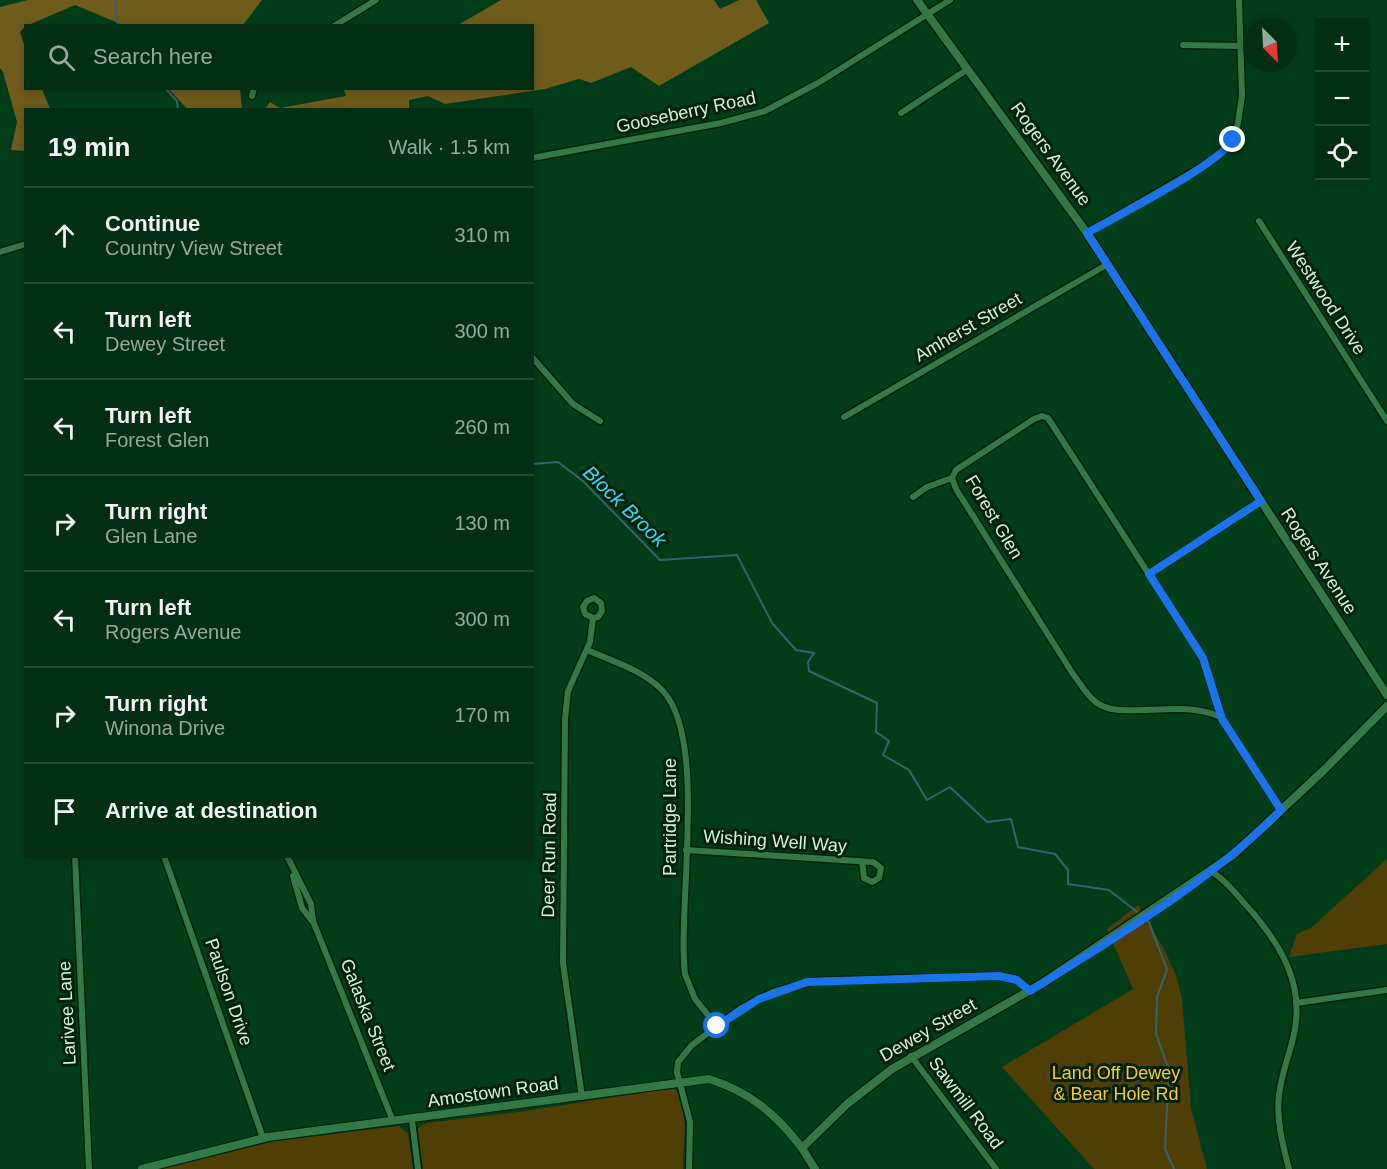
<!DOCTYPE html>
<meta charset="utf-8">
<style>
:root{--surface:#022e13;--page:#103a21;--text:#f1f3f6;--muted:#96a8a0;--line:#234a33}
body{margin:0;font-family:Helvetica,sans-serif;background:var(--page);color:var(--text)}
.controls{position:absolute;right:18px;top:18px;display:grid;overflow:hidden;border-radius:0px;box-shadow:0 3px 9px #0003}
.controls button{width:54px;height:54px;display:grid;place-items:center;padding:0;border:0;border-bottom:2px solid var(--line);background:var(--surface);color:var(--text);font:30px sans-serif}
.compass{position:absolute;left:1243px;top:18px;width:54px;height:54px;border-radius:50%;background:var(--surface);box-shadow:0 3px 9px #0003;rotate:156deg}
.stop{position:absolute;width:18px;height:18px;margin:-14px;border:4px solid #1a73e8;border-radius:50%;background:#fff}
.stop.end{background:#1a73e8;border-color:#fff;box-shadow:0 2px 6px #0008}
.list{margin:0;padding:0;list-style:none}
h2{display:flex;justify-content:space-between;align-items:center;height:78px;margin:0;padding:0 24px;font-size:26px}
h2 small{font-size:20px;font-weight:400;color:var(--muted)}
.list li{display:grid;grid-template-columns:39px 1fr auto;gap:18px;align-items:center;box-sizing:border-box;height:96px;padding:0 24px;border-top:2px solid var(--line)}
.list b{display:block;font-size:22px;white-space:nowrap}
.list p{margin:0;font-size:20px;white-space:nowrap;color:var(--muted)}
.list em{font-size:20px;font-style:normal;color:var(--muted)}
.icon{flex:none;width:33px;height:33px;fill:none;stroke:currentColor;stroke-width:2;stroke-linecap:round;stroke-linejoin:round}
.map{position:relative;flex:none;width:1387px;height:1169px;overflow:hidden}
.search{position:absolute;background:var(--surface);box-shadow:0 3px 9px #0003;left:24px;top:24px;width:510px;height:66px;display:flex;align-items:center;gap:15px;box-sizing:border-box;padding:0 21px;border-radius:0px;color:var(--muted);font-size:22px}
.panel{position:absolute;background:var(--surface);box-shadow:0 3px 9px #0003;left:24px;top:108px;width:510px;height:750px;border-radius:0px}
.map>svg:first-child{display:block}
.green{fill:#4f3f07}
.forest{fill:#6f5b1c}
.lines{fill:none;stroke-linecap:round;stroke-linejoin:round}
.stream{stroke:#31646d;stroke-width:2}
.minor-casing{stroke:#002109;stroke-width:9}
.tertiary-casing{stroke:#002109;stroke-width:10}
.secondary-casing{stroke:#002109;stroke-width:11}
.minor{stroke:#337947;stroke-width:6}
.tertiary{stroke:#337947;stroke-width:8}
.secondary{stroke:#337947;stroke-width:8}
.route{stroke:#1a73e8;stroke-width:8}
.labels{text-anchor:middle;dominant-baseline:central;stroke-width:6;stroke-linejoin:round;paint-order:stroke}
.street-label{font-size:18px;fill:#d1f4d7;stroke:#03200c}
.park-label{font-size:18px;fill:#faca22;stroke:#03200c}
.water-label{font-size:20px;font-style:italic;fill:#30def8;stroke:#03200c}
</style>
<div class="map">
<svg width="1387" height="1169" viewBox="0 0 1387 1169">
<rect width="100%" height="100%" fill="#023d19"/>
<g class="green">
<path d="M1387,859v85l-98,13 8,-23 15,-7z"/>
<path d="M1138,905l28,48 11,25 5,22 9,108 16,61h-113l-92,-102 131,-78 -26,-60z"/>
<path d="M673,1088c19,9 9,63 10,81h-260l-5,-37 1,-5 7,-4 92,-11z"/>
<path d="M399,1126l9,8 5,35h-252l115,-28z"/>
</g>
<g class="forest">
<path d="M28,0h234l-19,25h-120l-48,-20 -49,21 -6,6 5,15 1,41 16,1 8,20 -24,1 -1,41 -14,-1 6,-28 -14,-50 -3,-4v-61z"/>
<path d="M501,0h213l6,9 19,-9h17l13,23 -110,63 -28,-19 -40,16 -12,-4 -34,10 -100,15 -17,-8 -19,4v9h-144l5,-7 10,6 66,-12 -2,-7 188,-1v-62l-74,-1z"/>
<path d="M169,89h71l2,20h-55z"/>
</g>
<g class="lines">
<g class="stream">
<path d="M115,0l3,26"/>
<path d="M165,88l12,13 1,9"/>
<path d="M532,464l26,-2 25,19 77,79 77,-5 35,68 24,27 18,3 -6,9 1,9 68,32 -1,29 13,9 -6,14 26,15 18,30 23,-13 37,35 24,-3 7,28 37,7 13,16v14l41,6 32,25"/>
<path d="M1145,919l4,3 18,48 -10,27 -1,37 13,36 -4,79 9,20"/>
</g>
<g class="minor-casing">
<g id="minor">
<path d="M334,26l42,-26"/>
<path d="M1183,45l57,1"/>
<path d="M252,96l2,-8"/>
<path d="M901,113l67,-44"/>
<path d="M532,158l189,-35 44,-12 53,-28 132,-83"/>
<path d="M1259,221l128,200"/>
<path d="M1087,233l121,-70 23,-19 6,-15 5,-33 -3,-96"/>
<path d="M0,252l26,-8"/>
<path d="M532,357l41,47 27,17"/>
<path d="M844,417l264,-153"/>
<path d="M913,497l14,-10 25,-9"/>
<path d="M1149,574l112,-73"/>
<path d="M587,650c25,11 56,20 76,41 45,49 14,215 22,283l10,25 22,27"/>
<path d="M1222,719l-19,-61 -155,-240 -6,-2 -8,3 -78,51 -4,8 4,11 117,185c7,9 14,22 24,29 24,18 85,-5 123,14l61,93"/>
<path d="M686,850l187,12 8,6 -2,10 -7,4 -8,-4 -2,-17"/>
<path d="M75,856l14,313"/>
<path d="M164,856l99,282"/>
<path d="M287,856l24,48 2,17 80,200"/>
<path d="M1211,871c17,11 28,27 42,42 28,33 50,70 42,116 -4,23 -14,44 -16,67 -3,24 4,50 10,73"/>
<path d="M293,876l9,32 10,13"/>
<path d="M1296,1003l91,-13"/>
<path d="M911,1056l85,113"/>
<path d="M582,1097l-19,-134 2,-244 3,-28 22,-49 3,-24 5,-1 4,-6 -1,-8 -7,-5 -7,3 -4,6 2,7 8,4"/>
<path d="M412,1120l6,49"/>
<path d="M689,1169l1,-47 -13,-50 1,-10 14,-17 48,-36 33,-17 41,-11 185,-5 18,4 13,11"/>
</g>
</g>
<g class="tertiary-casing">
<path id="tertiary" d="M142,1169l126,-32 441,-58c41,13 67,35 93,69"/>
</g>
<g class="secondary-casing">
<g id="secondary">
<path d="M917,0l170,233 300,462"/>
<path d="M815,1169l-13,-21 45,-44 45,-35 149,-85 192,-129 91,-85 63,-64"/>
</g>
</g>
<use href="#minor" class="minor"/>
<use href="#tertiary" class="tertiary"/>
<use href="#secondary" class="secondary"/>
</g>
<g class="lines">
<path class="route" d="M717,1026l42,-27 48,-17 192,-6 18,4 13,11c83,-52 183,-111 251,-181l-59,-91 -19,-61 -54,-84 112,-73 -174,-268c30,-17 131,-68 146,-93"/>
</g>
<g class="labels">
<g class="street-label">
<text transform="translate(686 112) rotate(-12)">Gooseberry Road</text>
<text transform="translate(1051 154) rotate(54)">Rogers Avenue</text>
<text transform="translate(1326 298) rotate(57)">Westwood Drive</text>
<text transform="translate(968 327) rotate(-30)">Amherst Street</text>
<text transform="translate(994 517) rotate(59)">Forest Glen</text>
<text transform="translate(1319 561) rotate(57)">Rogers Avenue</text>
<text transform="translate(670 817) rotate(-90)">Partridge Lane</text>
<text transform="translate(775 841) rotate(4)">Wishing Well Way</text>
<text transform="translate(549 855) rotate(-89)">Deer Run Road</text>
<text transform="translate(229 992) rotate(71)">Paulson Drive</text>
<text transform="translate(67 1013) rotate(-93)">Larivee Lane</text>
<text transform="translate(368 1015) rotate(68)">Galaska Street</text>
<text transform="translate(928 1030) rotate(-30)">Dewey Street</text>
<text transform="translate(493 1092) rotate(-8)">Amostown Road</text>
<text transform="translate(966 1103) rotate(53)">Sawmill Road</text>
</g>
<g class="park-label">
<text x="1116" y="1073">Land Off Dewey<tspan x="1116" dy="21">&amp; Bear Hole Rd</tspan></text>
</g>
<g class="water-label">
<text transform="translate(625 506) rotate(44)">Block Brook</text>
</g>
</g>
</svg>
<div class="controls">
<button>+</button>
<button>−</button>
<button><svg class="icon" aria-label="locate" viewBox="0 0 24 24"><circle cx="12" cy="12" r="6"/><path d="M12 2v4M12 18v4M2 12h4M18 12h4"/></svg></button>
</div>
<svg class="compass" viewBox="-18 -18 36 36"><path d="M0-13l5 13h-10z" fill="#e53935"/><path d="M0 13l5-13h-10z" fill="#96a8a0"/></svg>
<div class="stop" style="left:717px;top:1026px"></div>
<div class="stop end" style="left:1233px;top:140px"></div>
<div class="search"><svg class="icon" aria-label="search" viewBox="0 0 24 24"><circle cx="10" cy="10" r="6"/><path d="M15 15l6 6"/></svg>Search here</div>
<section class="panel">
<h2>19 min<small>Walk · 1.5 km</small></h2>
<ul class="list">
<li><svg class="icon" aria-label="ahead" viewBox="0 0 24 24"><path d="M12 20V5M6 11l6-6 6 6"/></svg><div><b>Continue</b><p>Country View Street</p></div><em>310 m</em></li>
<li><svg class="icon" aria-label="left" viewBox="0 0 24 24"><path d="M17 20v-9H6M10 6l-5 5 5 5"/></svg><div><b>Turn left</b><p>Dewey Street</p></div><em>300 m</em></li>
<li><svg class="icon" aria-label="left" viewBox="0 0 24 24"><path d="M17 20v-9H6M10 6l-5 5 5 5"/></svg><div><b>Turn left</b><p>Forest Glen</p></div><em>260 m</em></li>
<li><svg class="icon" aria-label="right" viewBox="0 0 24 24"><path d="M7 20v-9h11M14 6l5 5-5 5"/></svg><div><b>Turn right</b><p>Glen Lane</p></div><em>130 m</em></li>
<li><svg class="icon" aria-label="left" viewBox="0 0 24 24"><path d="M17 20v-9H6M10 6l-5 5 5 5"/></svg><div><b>Turn left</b><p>Rogers Avenue</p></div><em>300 m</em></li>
<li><svg class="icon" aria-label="right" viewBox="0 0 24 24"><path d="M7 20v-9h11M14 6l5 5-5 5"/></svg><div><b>Turn right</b><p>Winona Drive</p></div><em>170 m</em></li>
<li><svg class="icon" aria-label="arrive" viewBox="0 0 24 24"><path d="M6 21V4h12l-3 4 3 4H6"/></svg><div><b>Arrive at destination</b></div></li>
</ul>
</section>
</div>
